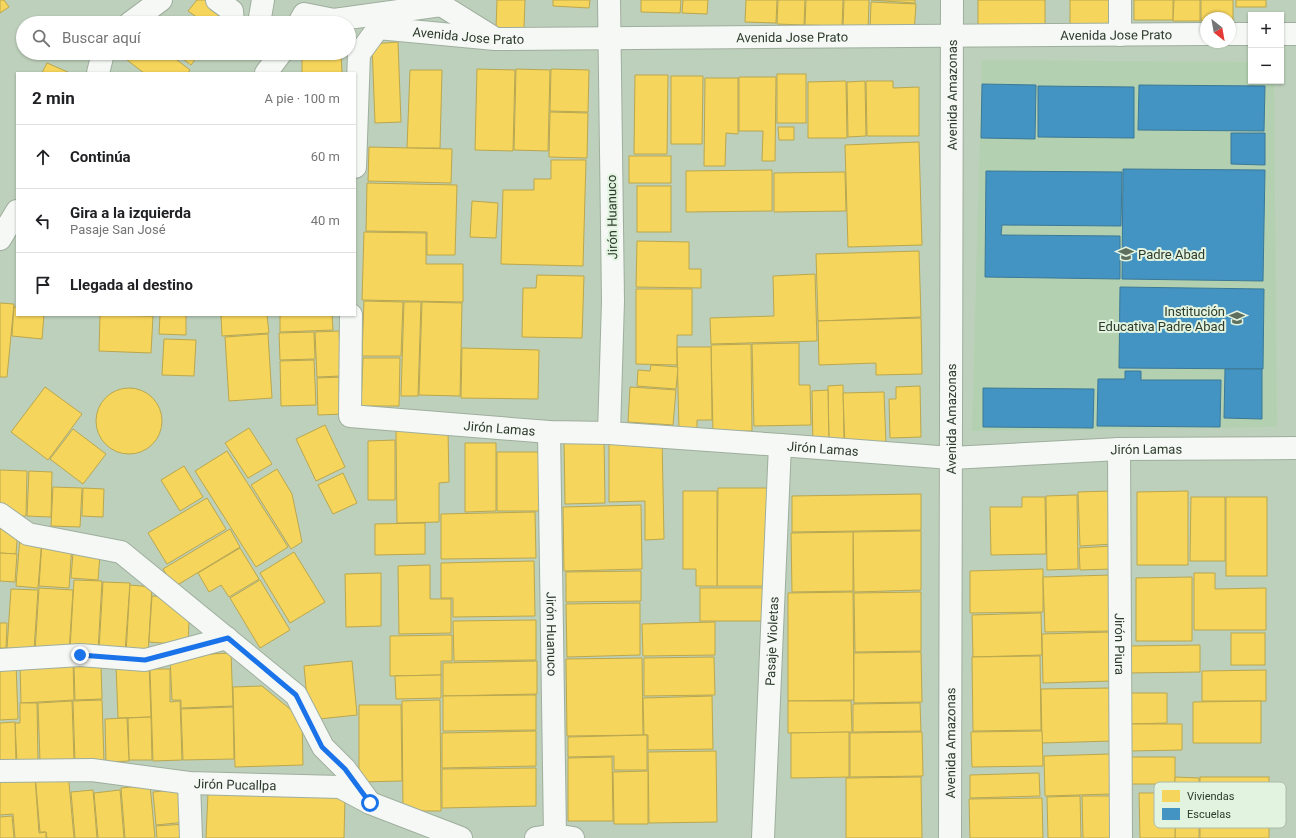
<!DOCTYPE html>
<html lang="es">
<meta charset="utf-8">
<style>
:root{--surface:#fff;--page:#f2f2f2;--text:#202124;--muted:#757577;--line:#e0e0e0}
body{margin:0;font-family:Roboto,sans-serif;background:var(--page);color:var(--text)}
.controls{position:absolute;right:12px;top:12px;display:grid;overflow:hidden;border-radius:0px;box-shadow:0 1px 3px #0004}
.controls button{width:36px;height:36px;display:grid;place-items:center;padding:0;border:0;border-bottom:1px solid var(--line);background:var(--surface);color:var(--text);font:20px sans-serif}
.compass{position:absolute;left:1200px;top:12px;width:36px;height:36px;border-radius:50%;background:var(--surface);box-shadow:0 1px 3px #0004;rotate:149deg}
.stop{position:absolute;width:12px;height:12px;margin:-9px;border:3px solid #1a73e8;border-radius:50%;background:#fff}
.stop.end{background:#1a73e8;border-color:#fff;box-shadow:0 1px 4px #0008}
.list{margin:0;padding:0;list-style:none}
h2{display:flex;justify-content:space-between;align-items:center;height:52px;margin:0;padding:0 16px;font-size:17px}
h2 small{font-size:13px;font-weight:400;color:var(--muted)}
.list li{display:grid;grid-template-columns:26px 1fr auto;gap:12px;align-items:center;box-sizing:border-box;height:64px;padding:0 16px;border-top:1px solid var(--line)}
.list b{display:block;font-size:15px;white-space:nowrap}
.list p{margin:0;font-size:13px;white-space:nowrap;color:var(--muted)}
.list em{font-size:13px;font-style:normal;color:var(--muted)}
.icon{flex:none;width:22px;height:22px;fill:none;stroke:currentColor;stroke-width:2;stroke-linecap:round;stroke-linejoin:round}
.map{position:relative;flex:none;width:1296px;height:838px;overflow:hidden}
.search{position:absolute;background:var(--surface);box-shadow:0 1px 3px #0004;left:16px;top:16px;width:340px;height:44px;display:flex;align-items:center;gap:10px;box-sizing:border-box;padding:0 14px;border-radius:22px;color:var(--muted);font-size:15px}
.panel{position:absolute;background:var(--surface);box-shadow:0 1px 3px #0004;left:16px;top:72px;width:340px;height:244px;border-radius:0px}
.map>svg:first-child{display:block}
.built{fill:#b3d1b0}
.homes{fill:#f6d55c;stroke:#baa74e}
.schools{fill:#4393c3;stroke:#3c7996}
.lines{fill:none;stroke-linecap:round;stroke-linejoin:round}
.minor-casing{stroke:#9fae9e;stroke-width:24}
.minor{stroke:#f5f8f5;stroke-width:22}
.route{stroke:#1a73e8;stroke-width:5}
.labels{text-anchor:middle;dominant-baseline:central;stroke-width:4;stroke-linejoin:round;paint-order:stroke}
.street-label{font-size:13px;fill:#2d3b2c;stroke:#e2f3e0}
.poi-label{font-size:13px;fill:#2d3b2c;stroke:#e2f3e0;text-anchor:start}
.key{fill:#e2f3e0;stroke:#acbcaa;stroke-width:1}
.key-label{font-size:11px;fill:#2d3b2c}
</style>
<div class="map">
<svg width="1296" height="838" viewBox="0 0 1296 838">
<rect width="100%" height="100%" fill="#bdd0bb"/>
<path class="built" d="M982,60l269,2v19h23l3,346 -305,4z"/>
<g class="homes">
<path d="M0,0h4l5,7 -9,6z"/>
<path d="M197,0h16l15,11 -9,12h-14l-17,-12z"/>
<path d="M497,0h28l-1,28h-28z"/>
<path d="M553,0h37l-1,8 -36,-2z"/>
<path d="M641,0h40l-1,13 -39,-1z"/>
<path d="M683,0h25l-1,14 -25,-1z"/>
<path d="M746,0h31l-1,23 -31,-1z"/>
<path d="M778,0h27l-1,25 -27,-1z"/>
<path d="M806,0h37l-1,26 -37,-1z"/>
<path d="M844,0h25l-1,30 -25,-1z"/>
<path d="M871,0h44v3z"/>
<rect x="978" y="0" width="67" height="27"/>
<path d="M1070,0h43v26l-43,-1z"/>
<rect x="1134" y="0" width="39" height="20"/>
<path d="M1174,0h26v21h-27z"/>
<path d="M1201,0h32v21h-3v-3h-24v3h-5z"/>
<rect x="1236" y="0" width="30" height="7"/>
<path d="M871,2l45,2 -2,29 -44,-1z"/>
<path d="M152,14l12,9h-19z"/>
<path d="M398,42l3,80 -26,1 -3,-79z"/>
<path d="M118,53h50l22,17 -2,3h-44z"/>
<path d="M175,53h25l-9,12z"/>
<path d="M302,53h39l1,20h-40z"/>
<path d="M47,63l23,10h-28z"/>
<path d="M477,69l38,1 -2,81 -38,-1z"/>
<path d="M516,69l34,1 -2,81 -34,-1z"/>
<path d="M551,69l38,1 -1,42 -38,-1z"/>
<path d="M410,70h32l-2,78h-33z"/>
<rect x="777" y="74" width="29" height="49"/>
<path d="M635,75h33l-1,79h-33z"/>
<path d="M671,76h32l-1,68h-31z"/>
<path d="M739,77h37l-1,84h-13l1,-30h-24z"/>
<path d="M705,78h33v56l-12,-1 -1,33h-21z"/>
<path d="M846,81l1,57h-39v-56z"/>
<path d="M865,81l1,55 -18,1 -1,-55z"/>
<path d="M866,81h27v7l26,-1v49h-52z"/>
<path d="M550,112l38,1 -1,45 -38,-1z"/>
<path d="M778,127h16v13h-15z"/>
<path d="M919,142l3,103 -74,2 -3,-102z"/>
<path d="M369,147l83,2 -1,34 -83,-2z"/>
<rect x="629" y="156" width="42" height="27"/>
<path d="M551,160h35l-3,106 -82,-2 2,-74h31v-11h17z"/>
<path d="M772,170v41l-86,1v-41z"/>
<path d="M845,172l1,39 -72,1v-39z"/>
<path d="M367,183l90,2 -2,70h-28v-23l-61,-1z"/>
<rect x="637" y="186" width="34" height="46"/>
<path d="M472,201l26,2 -2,35 -26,-1z"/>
<path d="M364,232l62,1v31h37v38l-101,-2z"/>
<path d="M637,241l52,1v27h12v19l-65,-1z"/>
<path d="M919,251l2,66 -103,4 -2,-67z"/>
<path d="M815,274l2,67 -106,3 -1,-26 64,-2 -1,-40z"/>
<path d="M537,275l47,1 -2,62 -60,-1 1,-49h13z"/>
<path d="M636,289h56v46h-15v30l-41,-1z"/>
<path d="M364,301l39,1 -2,54h-39z"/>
<path d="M404,302h17l-3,94h-17z"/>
<path d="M422,302l40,1 -2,93 -41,-1z"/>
<path d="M0,303l14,1 -7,73h-7z"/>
<path d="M14,307h3v8h27l-2,24 -30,-3z"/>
<path d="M100,315l53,1 -2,37 -52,-2z"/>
<path d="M160,315h26v20l-27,-1z"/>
<path d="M221,315h46l2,18 -47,3z"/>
<path d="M280,315h52l1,15 -53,2z"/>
<path d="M921,318l1,56 -46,1v-12l-57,2 -1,-44z"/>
<path d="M339,331l2,45 -24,1 -2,-45z"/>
<path d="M314,332l1,27 -35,1 -1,-27z"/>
<path d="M268,334l4,64 -43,3 -4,-64z"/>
<path d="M164,339l32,1 -2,36 -32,-1z"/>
<path d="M799,343v42h11l1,40 -57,1 -2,-82z"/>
<path d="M751,344l1,87 -39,1 -2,-87z"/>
<path d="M677,347h34l1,73h-15v9l-18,1z"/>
<path d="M462,348l77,2 -1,49 -77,-1z"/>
<path d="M363,358h37l-1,48h-38z"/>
<path d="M314,360l2,45 -35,1 -1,-45z"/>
<path d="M651,365l27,2 -2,22 -39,-3 1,-16 12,1z"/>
<path d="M343,377l1,37 -26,1 -1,-37z"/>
<path d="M843,385l1,55h-15l-1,-54z"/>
<path d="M920,386l1,51 -31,1 -1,-39h7v-12z"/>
<path d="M45,387l37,27 -34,46 -37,-28z"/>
<path d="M630,387l46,3 -3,35 -45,-3z"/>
<circle cx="129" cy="421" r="33"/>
<path d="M828,390l1,57h-16l-1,-56z"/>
<path d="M884,392l2,54 -41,1 -2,-54z"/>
<path d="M325,425l20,42 -29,14 -20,-42z"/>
<path d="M249,428l23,36 -24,14 -23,-35z"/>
<path d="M73,429l33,25 -23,30 -33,-25z"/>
<path d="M448,430l1,52 -10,1v39l-42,1 -1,-92z"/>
<path d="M604,438l1,65 -40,1 -1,-65z"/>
<path d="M662,438l2,101 -19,1v-39l-36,1v-63z"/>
<path d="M395,440v60h-27v-59z"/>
<path d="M465,443h31v68l-31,1z"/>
<path d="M227,451l61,96 -32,20 -61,-96z"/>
<path d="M497,452h43l1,59h-44z"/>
<path d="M184,466l19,31 -23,14 -19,-31z"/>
<path d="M277,469l15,25 10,48 -11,7 -40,-64z"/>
<path d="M0,470l27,1 -1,45h-15l-11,-9z"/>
<path d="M29,471l23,1 -1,45 -24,-1z"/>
<path d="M343,473l14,30 -24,11 -15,-29z"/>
<path d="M53,487l29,1 -2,39 -29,-1z"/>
<path d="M83,488l21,1 -1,28 -21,-1z"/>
<path d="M718,488h52v98h-53z"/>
<path d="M683,491h34v95h-21v-17h-13z"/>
<path d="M1110,491l3,53 -33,2 -2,-54z"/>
<path d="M1188,491v74h-51v-73z"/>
<path d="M921,494v36l-129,2v-36z"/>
<path d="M1077,495l1,74 -31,1 -1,-74z"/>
<path d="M1022,497h23l1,57 -55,1 -1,-48h32z"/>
<path d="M1191,497h34v64h-35z"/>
<rect x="1226" y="497" width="41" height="79"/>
<path d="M207,498l19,31 -59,35 -19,-31z"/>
<path d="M641,505l1,64 -78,2 -1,-64z"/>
<path d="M535,512l1,46 -95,1v-45z"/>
<path d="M425,523v31l-50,1v-31z"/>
<path d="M0,527l18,1 -2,26 -16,-1z"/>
<path d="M230,529l10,18 -66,40 -11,-18z"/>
<path d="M921,531v59l-67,2 -1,-60z"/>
<path d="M853,532v59l-61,1 -1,-59z"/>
<path d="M20,537l22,1 -4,50 -22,-2z"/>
<path d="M42,542l30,2 -3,44 -30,-2z"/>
<path d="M1112,546v23l-32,1 -1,-22z"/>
<path d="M240,548l19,31 -30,18 -8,-12 -12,7 -11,-19z"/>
<path d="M294,552l31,50 -35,21 -30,-50z"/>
<path d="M0,553l17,1 -2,28 -15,-1z"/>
<path d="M73,553l27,2 -2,25 -27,-2z"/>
<path d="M534,561l1,55 -82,1v-19h-12v-35z"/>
<path d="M430,565v34h21v34l-52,1 -1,-68z"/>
<path d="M1043,569v43l-73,1v-42z"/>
<path d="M641,571v30l-75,1v-30z"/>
<path d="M381,573v53l-35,1 -1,-53z"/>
<path d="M1194,573h21v16l51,-1v42h-72z"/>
<path d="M1110,575l1,56 -66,1 -2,-55z"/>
<path d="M1192,577v64h-56v-63z"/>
<path d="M74,580l28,1 -4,70 -28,-2z"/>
<path d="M260,580l30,50 -30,18 -30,-50z"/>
<path d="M103,582l27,1 -5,69 -26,-2z"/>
<path d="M130,585l22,2 -4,67 -22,-1z"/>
<path d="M39,588l34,2 -4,63 -34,-1z"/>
<rect x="700" y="588" width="68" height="33"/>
<path d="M11,589l27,1 -4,60 -27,-2z"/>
<path d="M853,592l1,108 -66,1v-108z"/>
<path d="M921,592v59l-66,1 -1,-59z"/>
<path d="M152,596l20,1 17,25 -1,23 -39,-3z"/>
<path d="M640,603v52l-73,2 -1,-53z"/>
<path d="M1041,613l1,42 -69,2 -1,-42z"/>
<path d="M536,620v40l-82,1 -1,-40z"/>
<path d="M715,622v33l-72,1 -1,-32z"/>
<path d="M0,623h7l-1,25h-6z"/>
<path d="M1110,632l1,49 -68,2 -1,-49z"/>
<rect x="1231" y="633" width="34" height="32"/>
<path d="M452,635v26h-11v14l-51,1v-40z"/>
<path d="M1200,645v27l-72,1 1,-27z"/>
<path d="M921,652l1,50 -68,1v-50z"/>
<path d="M231,653l2,53 -52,2v-8h-9l-2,-44z"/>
<path d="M1040,656l1,74 -68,1 -1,-74z"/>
<path d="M714,657l1,38 -71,1v-38z"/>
<path d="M642,658l1,77 -76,1 -1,-77z"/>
<path d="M73,661l1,39 -53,3 -1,-40z"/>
<path d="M352,661l5,54 -48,5 -5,-54z"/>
<path d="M537,661v33l-94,2v-33z"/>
<path d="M0,663h16l2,56 -18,1z"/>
<path d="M149,664l2,53 -33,1 -2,-53z"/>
<path d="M101,665l1,34 -27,1 -1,-34z"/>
<path d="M150,669h20v33l10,-1 2,59 -29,1z"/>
<path d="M1266,670v31h-64v-30z"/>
<path d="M441,675v23l-45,1 -1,-23z"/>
<path d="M262,686l40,33 1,46 -68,2 -2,-80z"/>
<path d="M1113,688v53l-71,2 -1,-54z"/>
<path d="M1130,693h37v30l-37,1z"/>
<path d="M536,695v35l-93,1v-35z"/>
<path d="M712,696l1,53 -65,1v-15h-4l-1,-37z"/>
<path d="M102,700l2,62 -29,1 -2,-62z"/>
<path d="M440,700l1,111h-38l-1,-110z"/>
<path d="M72,701l2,59 -34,2 -2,-59z"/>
<path d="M788,701h63l1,31 -64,1z"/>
<path d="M1261,701v42h-68v-41z"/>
<path d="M20,703h17l1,59 -21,1 -2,-40h5z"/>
<path d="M920,703l1,28 -68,1v-28z"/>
<path d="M359,705h42l1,76 -43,1z"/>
<path d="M233,707l1,52 -51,1 -2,-51z"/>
<path d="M151,717l1,43h-23l-1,-42z"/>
<path d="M127,718l2,43 -23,1 -1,-43z"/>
<path d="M15,722l1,41 -16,1v-41z"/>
<path d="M1130,724h52v26l-52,1z"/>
<path d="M536,731v35l-94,2v-35z"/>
<path d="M1042,731l1,35 -71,1 -1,-35z"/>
<path d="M849,732v45l-58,1v-45z"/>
<path d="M922,732l1,44 -73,1v-44z"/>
<path d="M647,735v35h-33v-14l-46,1v-20z"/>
<path d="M716,751l1,71 -68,1 -1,-71z"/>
<path d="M1110,754l1,40 -66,2 -1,-40z"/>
<path d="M612,757l1,64h-45v-63z"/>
<rect x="1130" y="757" width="45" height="27"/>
<path d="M536,768v38l-94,2v-39z"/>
<path d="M648,771v53h-34l-1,-52z"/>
<path d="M68,772l6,66h-27l-1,-6h-6l-5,-57z"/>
<path d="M1039,773l1,23 -70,2v-23z"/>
<path d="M35,777l4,56 7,-1v6h-31l-2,-24 -13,1v-35z"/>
<path d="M921,777l1,61h-76v-60z"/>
<path d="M1175,777l24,1v60h-24z"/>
<rect x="1200" y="777" width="69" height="61"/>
<path d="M150,785l5,53h-30l-4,-50z"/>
<path d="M183,789l3,33 -30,3 -3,-33z"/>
<path d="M93,790l4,48h-22l-4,-46z"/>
<path d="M120,790l4,48h-26l-4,-45z"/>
<path d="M208,793l137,3 -1,42h-138z"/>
<path d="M1139,793h36v45h-35z"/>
<path d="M1080,796l1,42h-33l-1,-41z"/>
<path d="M1082,796h28l1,42h-28z"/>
<path d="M1042,798l1,40h-73l-1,-39z"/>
<path d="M12,816l2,22h-14v-21z"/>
<path d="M185,824l2,14h-30l-1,-12z"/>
</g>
<g class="schools">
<path d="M982,84l54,1 -1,54 -54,-1z"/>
<path d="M1139,85l126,1 -1,45 -126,-1z"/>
<path d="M1038,86l96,1v51l-96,-1z"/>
<path d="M1231,133h34v32l-34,-1z"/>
<path d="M1123,169l142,1 -2,111 -141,-2z"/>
<path d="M986,171l136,1 -1,54 -119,-1 -1,10 119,1v43l-135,-2z"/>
<path d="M1120,287l144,2 -1,80 -144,-1z"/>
<path d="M1225,369h37v50l-38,-1z"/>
<path d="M1125,371h16v9h80l-1,47 -123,-1 1,-47h27z"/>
<path d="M983,388l111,1 -1,39 -110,-1z"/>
</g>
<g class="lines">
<g class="minor-casing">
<g id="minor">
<path d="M217,0l15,11 1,12"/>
<path d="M130,23l31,-23"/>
<path d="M259,23l4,-23"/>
<path d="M299,23l5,-9 30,6 107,-15 50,31"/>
<path d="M1230,34h21"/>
<path d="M1281,34h15"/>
<path d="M1120,35v-35"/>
<path d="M98,73l5,-20"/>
<path d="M266,73l15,-20"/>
<path id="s1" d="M355,167l4,-113 19,-26 117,11 711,-5"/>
<path d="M0,239l17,-28"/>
<path id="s2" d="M351,315l-1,101 199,16 60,1 171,12 171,13 168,-9 177,-1"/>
<path id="s3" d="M549,432l6,403"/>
<path d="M609,433l4,-132 -4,-301"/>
<path id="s4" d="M1119,449l2,389"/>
<path d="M0,514l28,20 93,18 175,143 27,52 22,22 25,34"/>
<path d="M0,660l80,-5 65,5 82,-22"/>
<path id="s5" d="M0,771l92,-1 97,13 151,4 30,16 91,35"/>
<path d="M189,783l2,55"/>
<path d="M536,838l19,-3 18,3"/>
<path id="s6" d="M763,838l17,-393"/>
<path id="s7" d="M950,838l2,-838"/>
</g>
</g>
<use href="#minor" class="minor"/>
</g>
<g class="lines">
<path class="route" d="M80,655l65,5 83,-22 68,57 26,52 23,22 25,34"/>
</g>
<defs>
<g id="school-bare" transform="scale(1.2)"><path d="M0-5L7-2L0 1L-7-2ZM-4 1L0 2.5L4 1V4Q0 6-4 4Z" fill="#5f6f5e" stroke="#e2f3e0" stroke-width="2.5" paint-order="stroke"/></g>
</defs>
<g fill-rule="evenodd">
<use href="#school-bare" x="1126" y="254"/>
<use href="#school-bare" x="1237" y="318"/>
</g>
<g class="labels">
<g class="street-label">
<text stroke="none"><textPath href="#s1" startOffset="236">Avenida Jose Prato</textPath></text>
<text stroke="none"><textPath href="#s1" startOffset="884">Avenida Jose Prato</textPath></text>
<text stroke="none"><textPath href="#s1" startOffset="560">Avenida Jose Prato</textPath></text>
<text stroke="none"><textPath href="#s7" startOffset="743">Avenida Amazonas</textPath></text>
<text transform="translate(612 217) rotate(-91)">Jirón Huanuco</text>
<text stroke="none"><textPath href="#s7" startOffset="419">Avenida Amazonas</textPath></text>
<text stroke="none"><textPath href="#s2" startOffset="251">Jirón Lamas</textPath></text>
<text stroke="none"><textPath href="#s2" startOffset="575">Jirón Lamas</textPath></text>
<text stroke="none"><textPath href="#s2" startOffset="899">Jirón Lamas</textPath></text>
<text stroke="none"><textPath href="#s3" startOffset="202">Jirón Huanuco</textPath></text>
<text stroke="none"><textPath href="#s6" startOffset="197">Pasaje Violetas</textPath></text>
<text stroke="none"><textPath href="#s4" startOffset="195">Jirón Piura</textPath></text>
<text stroke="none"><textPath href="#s7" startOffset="95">Avenida Amazonas</textPath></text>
<text stroke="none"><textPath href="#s5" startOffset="236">Jirón Pucallpa</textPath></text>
</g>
<g class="poi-label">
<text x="1138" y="254">Padre Abad</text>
<text x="1225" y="311" text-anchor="end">Institución<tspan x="1225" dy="15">Educativa Padre Abad</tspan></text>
</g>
</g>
<rect x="1154" y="782" width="132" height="46" rx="6" class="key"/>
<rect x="1162" y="790" width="18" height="12" fill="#f6d55c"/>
<rect x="1162" y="808" width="18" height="12" fill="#4393c3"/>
<g class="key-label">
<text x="1187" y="800">Viviendas</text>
<text x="1187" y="818">Escuelas</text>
</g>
</svg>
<div class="controls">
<button>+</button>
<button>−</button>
</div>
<svg class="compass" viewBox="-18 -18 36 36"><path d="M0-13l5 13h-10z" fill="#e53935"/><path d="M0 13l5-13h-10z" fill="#757577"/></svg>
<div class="stop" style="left:370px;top:803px"></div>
<div class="stop end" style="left:80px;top:655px"></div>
<div class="search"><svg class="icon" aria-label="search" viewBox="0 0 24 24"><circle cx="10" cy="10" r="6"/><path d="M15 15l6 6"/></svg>Buscar aquí</div>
<section class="panel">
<h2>2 min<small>A pie · 100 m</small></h2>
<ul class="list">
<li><svg class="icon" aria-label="ahead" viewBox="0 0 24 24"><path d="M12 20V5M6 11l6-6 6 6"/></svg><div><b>Continúa</b></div><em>60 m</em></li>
<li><svg class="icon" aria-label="left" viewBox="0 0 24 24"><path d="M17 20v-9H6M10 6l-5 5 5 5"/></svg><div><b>Gira a la izquierda</b><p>Pasaje San José</p></div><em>40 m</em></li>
<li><svg class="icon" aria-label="arrive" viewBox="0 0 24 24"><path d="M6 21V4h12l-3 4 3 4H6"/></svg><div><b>Llegada al destino</b></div></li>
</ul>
</section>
</div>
